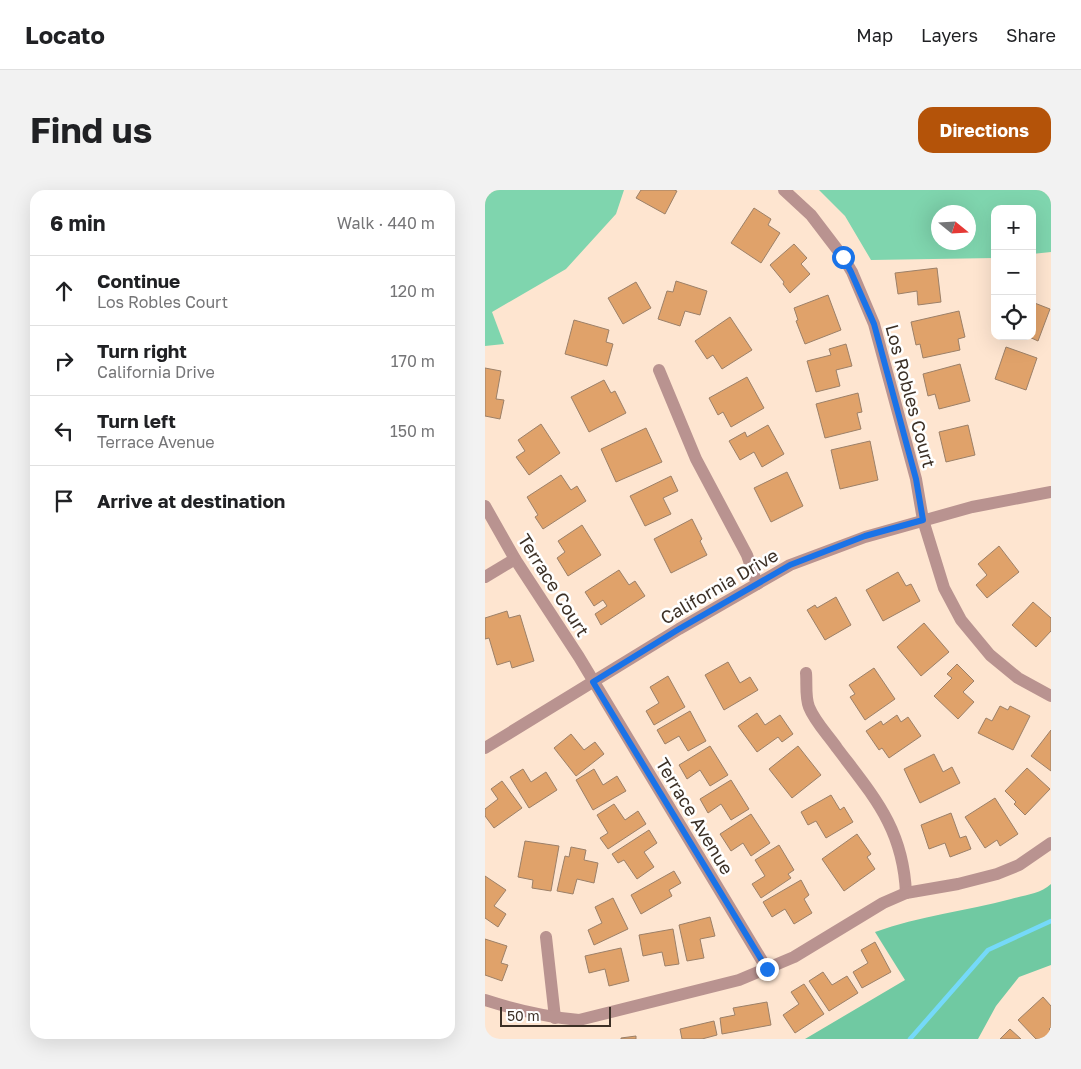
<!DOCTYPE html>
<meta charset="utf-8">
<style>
:root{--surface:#fff;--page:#f2f2f2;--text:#202124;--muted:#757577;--line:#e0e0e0;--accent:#b45309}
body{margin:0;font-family:"Golos Text",sans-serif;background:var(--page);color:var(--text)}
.controls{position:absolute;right:15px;top:15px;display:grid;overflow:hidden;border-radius:10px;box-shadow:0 5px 20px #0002}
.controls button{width:45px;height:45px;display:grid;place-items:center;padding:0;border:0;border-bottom:1px solid var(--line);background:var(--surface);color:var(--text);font:25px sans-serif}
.compass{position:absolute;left:446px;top:15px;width:45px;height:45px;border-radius:50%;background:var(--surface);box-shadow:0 5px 20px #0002;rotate:108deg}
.scale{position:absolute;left:15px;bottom:12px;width:111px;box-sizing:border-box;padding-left:5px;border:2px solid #3c3026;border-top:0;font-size:14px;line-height:18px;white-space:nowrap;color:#3c3026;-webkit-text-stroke:4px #fff;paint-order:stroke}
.stop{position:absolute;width:15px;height:15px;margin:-11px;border:4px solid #1a73e8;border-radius:50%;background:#fff}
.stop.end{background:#1a73e8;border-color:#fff;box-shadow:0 1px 5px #0008}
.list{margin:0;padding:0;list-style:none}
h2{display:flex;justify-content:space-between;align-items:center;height:65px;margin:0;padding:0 20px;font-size:21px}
h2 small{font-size:16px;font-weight:400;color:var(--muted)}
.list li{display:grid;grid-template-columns:32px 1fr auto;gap:15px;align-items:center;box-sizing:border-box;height:70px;padding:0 20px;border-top:1px solid var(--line)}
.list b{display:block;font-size:19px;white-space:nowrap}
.list p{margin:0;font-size:16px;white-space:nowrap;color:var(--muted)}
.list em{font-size:16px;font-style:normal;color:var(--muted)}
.icon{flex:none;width:28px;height:28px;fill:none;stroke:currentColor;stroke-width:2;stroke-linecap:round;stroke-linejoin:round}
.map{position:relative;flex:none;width:566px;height:849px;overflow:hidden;border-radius:15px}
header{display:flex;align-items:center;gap:30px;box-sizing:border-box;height:70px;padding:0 25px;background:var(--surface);border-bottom:1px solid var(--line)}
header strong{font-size:24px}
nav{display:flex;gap:28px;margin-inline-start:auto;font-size:18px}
.intro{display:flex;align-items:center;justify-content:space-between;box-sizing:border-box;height:120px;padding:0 30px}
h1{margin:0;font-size:35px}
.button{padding:12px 22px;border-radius:15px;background:var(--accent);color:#fff;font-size:18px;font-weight:700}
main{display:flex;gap:30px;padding:0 30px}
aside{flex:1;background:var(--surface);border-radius:15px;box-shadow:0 5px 20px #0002}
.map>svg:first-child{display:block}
.green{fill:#7fd5ae;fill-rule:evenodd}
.forest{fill:#70c9a2}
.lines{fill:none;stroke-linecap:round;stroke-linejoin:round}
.stream{stroke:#75d9f9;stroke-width:4.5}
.building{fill:#e0a26a;stroke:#9c8068}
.minor{stroke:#b99390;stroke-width:12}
.route{stroke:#1a73e8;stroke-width:6}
.labels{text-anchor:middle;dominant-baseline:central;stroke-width:5;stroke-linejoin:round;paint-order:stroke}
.street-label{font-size:18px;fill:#3c3026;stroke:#fff}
</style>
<header>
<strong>Locato</strong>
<nav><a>Map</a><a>Layers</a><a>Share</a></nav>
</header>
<div class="intro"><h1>Find us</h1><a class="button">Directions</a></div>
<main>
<aside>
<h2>6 min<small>Walk · 440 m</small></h2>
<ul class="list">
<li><svg class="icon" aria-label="ahead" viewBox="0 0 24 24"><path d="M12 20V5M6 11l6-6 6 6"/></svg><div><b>Continue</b><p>Los Robles Court</p></div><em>120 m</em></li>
<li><svg class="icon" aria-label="right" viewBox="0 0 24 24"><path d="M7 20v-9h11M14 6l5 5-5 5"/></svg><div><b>Turn right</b><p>California Drive</p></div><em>170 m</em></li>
<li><svg class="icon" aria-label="left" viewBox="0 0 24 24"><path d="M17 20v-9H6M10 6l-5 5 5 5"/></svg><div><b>Turn left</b><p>Terrace Avenue</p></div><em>150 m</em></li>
<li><svg class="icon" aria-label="arrive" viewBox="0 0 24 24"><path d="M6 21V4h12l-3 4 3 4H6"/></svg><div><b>Arrive at destination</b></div></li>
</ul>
</aside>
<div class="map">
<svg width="566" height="849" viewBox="0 0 566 849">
<rect width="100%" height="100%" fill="#fee5d0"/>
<g class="green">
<path d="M0,0h139l-8,24 -50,55 -74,43 12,32 -19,2z"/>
<path d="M334,0h232v62l-19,2v-45h-37v49l-124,2 -26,-44zM453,22h30v30h-30z"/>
</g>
<path class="forest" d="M566,694v81l-32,12 -23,29 -18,33h-173l100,-59 -30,-48c44,-16 91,-21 136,-33 14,-4 29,-5 40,-15z"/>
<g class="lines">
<path class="stream" d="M425,849l78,-89 63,-29"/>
</g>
<g class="building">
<path d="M156,0h33l3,1 -12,23 -29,-16z"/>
<path d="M269,18l17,11 -3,6 12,8 -19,30 -30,-20z"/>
<path d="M309,54l13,14 -6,6 9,10 -20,19 -7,-9 1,-2 -14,-17z"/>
<path d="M452,78l4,34 -23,3 -1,-14 -19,3 -3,-21z"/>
<path d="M191,91l31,10 -7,24 -15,-4 -5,15 -22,-7 9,-28 6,1z"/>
<path d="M151,92l15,26 -28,16 -15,-26z"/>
<path d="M343,105l13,35 -36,14 -9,-23 2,-1 -4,-12z"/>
<path d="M547,112l18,7 -12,32 -11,-5h5z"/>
<path d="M474,121l6,26 -7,2 2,11 -37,8 -3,-14 -4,1 -5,-23z"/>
<path d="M245,127l22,33 -30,19 -9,-14 -6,4 -12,-18z"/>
<path d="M89,130l35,10 -3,12 7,2 -6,22 -42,-12z"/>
<path d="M361,154l6,22 -16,4 4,16 -24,6 -9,-31 24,-6 -2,-6z"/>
<path d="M521,157l31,11 -11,32 -31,-11z"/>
<path d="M475,174l10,37 -31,8 -4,-15 -7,2 -5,-22z"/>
<path d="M0,178l16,3 -5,28 8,1 -4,19 -15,-3z"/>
<path d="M262,187l17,31 -33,19 -8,-15 -5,3 -9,-17z"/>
<path d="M119,190l7,13 4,-2 11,22 -37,19 -18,-35z"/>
<path d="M373,203l4,19 -5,1 4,16 -36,9 -9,-34z"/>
<path d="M56,234l19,29 -31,22 -13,-18 9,-6 -7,-11z"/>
<path d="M283,235l16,29 -22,13 -8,-15 -14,8 -11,-19 16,-9 2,5z"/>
<path d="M483,235l7,30 -29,7 -7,-30z"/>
<path d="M161,238l16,34 -46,20 -15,-33z"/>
<path d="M385,251l8,39 -38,9 -9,-39z"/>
<path d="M302,282l16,34 -32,16 -17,-34z"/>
<path d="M76,285l10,15 6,-4 9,15 -43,28 -8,-12 3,-2 -11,-18z"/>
<path d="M186,286l7,15 -15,7 8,16 -26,12 -15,-30z"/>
<path d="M207,329l10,20 -2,2 7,14 -36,18 -17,-34z"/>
<path d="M97,335l19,30 -33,21 -11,-18 8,-6 -7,-11z"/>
<path d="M514,356l20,26 -32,26 -11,-13 11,-10 -9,-11z"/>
<path d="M134,380l10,15 6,-4 10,15 -44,29 -6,-11 12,-8 -4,-6 -9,6 -9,-14z"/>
<path d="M413,382l8,14 5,-2 9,17 -37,20 -17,-31z"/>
<path d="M351,407l15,28 -26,15 -18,-30 8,-5 2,3z"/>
<path d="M548,412l18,16v13l-15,16 -24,-22z"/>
<path d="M22,421l2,7 11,-3 14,46 -22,7 -2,-7 -13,4 -8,-27 -4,1v-21z"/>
<path d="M439,433l25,29 -28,24 -24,-29z"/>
<path d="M243,472l12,21 10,-6 8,13 -34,20 -19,-35z"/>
<path d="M472,474l17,17 -11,11 11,10 -16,17 -24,-23 18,-18 -5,-4z"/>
<path d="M389,478l21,31 -30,21 -15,-23 5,-3 -6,-9z"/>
<path d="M183,486l17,31 -31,18 -8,-14 13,-8 -9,-16z"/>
<path d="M515,516l8,4 2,-4 20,10 -17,34 -35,-17 8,-15 6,3z"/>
<path d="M205,521l16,30 -18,10 -9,-15 -14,8 -8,-14z"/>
<path d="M272,523l8,12 15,-10 13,19 -11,8 -4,-5 -21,15 -19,-26z"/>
<path d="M412,525l4,7 7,-5 13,19 -32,22 -7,-10 -3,2 -13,-19 15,-10 2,4z"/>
<path d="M566,540v41l-20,-15z"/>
<path d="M86,544l13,16 11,-8 9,12 -28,22 -22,-28z"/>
<path d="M225,556l18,29 -18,11 -10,-16 -13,9 -8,-14z"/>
<path d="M313,556l23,29 -29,23 -23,-29z"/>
<path d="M449,564l9,18 9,-5 8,16 -40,20 -16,-34z"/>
<path d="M542,578l23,21 -25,26 -11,-11 2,-2 -11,-11z"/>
<path d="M38,579l8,13 15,-10 11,18 -28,18 -19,-31z"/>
<path d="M109,579l9,16 14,-9 9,15 -33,19 -17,-30z"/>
<path d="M246,590l18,29 -18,11 -10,-16 -13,9 -8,-14z"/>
<path d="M17,591l20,27 -28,20 -9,-12v-7l13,-10 -7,-10z"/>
<path d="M346,605l9,15 4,-3 9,15 -27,16 -10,-17 -8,4 -7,-13z"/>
<path d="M510,608l23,36 -18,12 -3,-6 -12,8 -20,-31z"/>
<path d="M129,614l11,16 13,-9 8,13 -38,25 -8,-11 8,-5 -11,-18z"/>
<path d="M466,623l9,25 6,-2 5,13 -21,8 -5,-14 -16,6 -8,-24z"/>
<path d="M266,624l19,29 -19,13 -8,-13 -12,8 -11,-17z"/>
<path d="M164,640l8,13 -13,9 10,15 -17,12 -13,-19 -6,3 -6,-9z"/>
<path d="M372,644l14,20 -4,3 8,12 -31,22 -22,-32z"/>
<path d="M40,651l34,5 -8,45 -19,-3 1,-8 -15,-3z"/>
<path d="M294,655l15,25 -6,4 3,4 -30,20 -9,-14 13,-8 -10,-16z"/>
<path d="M86,657l15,3 -2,10 14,3 -4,20 -17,-4 -4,15 -16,-3 8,-35 4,1z"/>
<path d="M189,681l7,12 -12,7 3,6 -31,18 -10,-19z"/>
<path d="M0,686l21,14 -12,16 12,8 -8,13 -13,-9z"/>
<path d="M316,690l8,15 -5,4 8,14 -18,11 -9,-15 -13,8 -9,-15z"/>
<path d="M128,708l15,31 -34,16 -6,-15 14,-7 -7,-16z"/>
<path d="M225,727l5,19 -15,3 4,19 -17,3 -8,-36z"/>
<path d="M188,739l6,35 -14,2 -3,-14 -19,4 -4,-21z"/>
<path d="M0,749l22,7 -6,17 7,2 -6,16 -17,-6z"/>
<path d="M390,752l16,30 -29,16 -9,-16 15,-9 -7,-13z"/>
<path d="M136,758l8,33 -20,5 -4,-17 -16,4 -4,-17z"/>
<path d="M338,782l9,13 15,-9 11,17 -29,18 -20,-30z"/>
<path d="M319,794l20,30 -29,19 -12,-18 16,-11 -8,-12z"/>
<path d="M558,807l8,9v21l-2,2 2,2v8h-15l-18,-19z"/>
<path d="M282,812l4,23 -49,9 -2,-16 15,-3 -2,-7z"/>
<path d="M229,831l3,14 -15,4h-20l-2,-10z"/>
<path d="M525,839l11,10h-21z"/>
<path d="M151,846v3h-15v-1z"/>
</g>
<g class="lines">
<g class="minor">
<path d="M299,0l27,25 32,42 9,15 22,52 42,155 7,41 21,68 17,32 29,35 28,23 33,18"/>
<path d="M174,180l37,89 51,96 10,29"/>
<path d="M0,316l30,53 64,98 188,312"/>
<path d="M0,387l30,-18"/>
<path d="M321,483c1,10 -1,24 3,34 6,15 19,28 28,41 37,49 66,80 69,145"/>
<path d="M0,558l194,-119 111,-64 75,-28 107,-30 79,-15"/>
<path d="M61,747l9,81"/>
<path d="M0,810c31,10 61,17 94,20l160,-40 55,-23 89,-54 23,-10 52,-9 39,-10 22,-9 32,-22"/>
</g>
</g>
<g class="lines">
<path class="route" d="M282,779l-174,-287 86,-53 111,-64 75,-29 58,-16 -7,-41 -42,-155 -23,-52 -8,-15"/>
</g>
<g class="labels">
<g class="street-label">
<text transform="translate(426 206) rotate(75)">Los Robles Court</text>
<text transform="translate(69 395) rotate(58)">Terrace Court</text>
<text transform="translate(234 396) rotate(-30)">California Drive</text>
<text transform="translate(210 626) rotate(59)">Terrace Avenue</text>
</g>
</g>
</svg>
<div class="controls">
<button>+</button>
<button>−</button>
<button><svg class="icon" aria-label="locate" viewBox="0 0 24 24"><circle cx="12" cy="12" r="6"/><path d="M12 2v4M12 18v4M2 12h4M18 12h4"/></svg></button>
</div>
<svg class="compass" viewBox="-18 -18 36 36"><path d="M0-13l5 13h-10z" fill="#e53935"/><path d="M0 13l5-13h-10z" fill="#757577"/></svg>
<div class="scale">50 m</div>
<div class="stop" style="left:358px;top:67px"></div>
<div class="stop end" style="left:282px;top:779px"></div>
</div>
</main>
